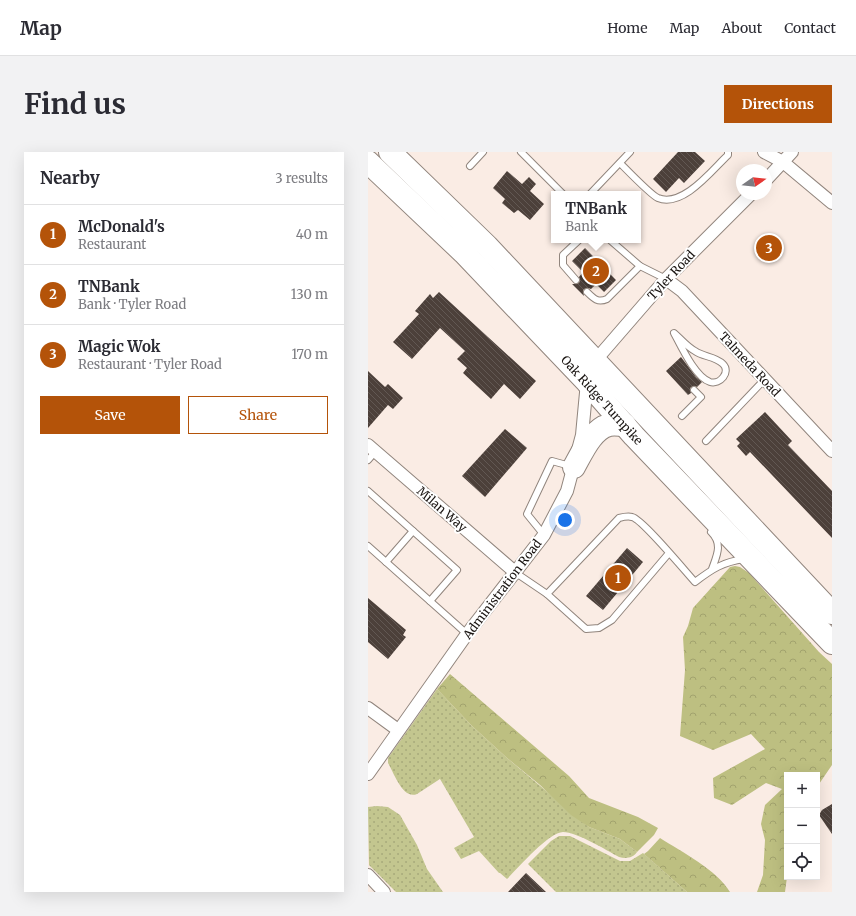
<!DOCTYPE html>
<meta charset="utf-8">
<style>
:root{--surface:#fff;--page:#f2f2f3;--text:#2b2b33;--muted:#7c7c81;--line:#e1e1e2;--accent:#b45309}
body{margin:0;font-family:Merriweather,serif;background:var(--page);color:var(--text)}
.controls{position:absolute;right:12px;bottom:12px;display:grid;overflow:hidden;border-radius:0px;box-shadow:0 4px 16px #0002}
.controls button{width:36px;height:36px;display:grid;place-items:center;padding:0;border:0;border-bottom:1px solid var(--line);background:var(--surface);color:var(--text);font:20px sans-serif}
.compass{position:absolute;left:368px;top:12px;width:36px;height:36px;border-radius:50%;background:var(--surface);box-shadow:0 4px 16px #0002;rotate:76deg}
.you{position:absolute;left:197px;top:368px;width:14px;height:14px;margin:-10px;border:3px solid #fff;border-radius:50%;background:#1a73e8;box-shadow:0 0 0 6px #1a73e833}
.badge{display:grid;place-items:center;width:26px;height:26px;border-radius:50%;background:var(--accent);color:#fff;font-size:13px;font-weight:700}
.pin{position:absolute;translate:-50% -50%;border:2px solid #fff;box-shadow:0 1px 4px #0006}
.popup{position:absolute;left:183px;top:39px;width:90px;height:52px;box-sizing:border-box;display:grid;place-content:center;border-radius:0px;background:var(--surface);filter:drop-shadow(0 1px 3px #0005);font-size:13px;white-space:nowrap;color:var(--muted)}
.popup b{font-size:15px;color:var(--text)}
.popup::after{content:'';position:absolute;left:50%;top:100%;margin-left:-8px;border:8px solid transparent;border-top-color:var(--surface)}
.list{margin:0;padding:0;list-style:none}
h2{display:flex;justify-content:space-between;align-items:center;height:52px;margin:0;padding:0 16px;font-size:17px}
h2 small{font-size:13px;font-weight:400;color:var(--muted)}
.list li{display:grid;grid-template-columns:26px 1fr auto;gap:12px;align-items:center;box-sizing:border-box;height:60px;padding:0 16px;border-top:1px solid var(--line)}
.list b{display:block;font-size:15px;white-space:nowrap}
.list p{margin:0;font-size:13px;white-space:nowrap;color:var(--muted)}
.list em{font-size:13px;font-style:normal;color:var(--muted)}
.actions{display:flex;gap:8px;padding:12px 16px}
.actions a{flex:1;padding:9px 0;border:1px solid var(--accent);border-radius:0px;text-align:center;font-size:14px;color:var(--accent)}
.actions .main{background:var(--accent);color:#fff}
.icon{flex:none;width:22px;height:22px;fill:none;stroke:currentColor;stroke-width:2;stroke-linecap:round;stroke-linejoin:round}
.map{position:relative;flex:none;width:464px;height:740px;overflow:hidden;border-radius:0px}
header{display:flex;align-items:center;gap:24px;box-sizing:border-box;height:56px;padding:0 20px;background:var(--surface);border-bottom:1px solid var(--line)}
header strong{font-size:19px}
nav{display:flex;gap:22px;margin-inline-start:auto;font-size:14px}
.intro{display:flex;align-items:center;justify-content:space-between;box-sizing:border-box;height:96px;padding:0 24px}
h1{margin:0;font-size:28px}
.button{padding:10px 18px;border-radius:0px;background:var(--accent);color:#fff;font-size:14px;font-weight:700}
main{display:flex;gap:24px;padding:0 24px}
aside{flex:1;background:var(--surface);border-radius:0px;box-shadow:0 4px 16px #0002}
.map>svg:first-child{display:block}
.grass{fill:url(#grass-dots)}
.forest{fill:url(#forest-crowns)}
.building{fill:url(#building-back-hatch)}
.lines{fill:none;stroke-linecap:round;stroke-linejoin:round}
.lane-casing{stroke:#91857d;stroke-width:8}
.street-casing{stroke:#91857d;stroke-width:14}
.highway-casing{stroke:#91857d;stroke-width:24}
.lane{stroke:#fff;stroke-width:6}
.street{stroke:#fff;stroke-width:12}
.highway{stroke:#fff;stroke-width:22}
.labels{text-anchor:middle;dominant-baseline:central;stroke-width:4;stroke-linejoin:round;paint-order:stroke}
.street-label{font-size:12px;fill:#191411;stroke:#fff}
</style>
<header>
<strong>Map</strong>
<nav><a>Home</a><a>Map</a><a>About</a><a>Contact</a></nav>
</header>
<div class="intro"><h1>Find us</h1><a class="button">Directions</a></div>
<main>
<aside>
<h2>Nearby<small>3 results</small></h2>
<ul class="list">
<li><span class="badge">1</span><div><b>McDonald's</b><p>Restaurant</p></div><em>40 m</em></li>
<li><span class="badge">2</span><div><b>TNBank</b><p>Bank · Tyler Road</p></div><em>130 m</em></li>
<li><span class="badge">3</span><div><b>Magic Wok</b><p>Restaurant · Tyler Road</p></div><em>170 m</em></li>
</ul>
<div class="actions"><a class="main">Save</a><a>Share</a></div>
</aside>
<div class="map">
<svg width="464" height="740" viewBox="0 0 464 740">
<defs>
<pattern id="grass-dots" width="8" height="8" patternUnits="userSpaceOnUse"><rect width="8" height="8" fill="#c3c68f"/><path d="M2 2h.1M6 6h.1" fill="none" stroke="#a7a97a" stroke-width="1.8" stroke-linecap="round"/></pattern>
<pattern id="forest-crowns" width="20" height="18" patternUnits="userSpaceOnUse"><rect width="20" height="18" fill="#bdbf81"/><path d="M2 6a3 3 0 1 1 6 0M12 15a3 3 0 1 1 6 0" fill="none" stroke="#a2a36e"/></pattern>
<pattern id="building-back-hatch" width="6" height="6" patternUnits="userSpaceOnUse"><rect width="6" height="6" fill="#4c403a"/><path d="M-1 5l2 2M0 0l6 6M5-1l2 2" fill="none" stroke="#625853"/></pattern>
</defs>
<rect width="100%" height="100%" fill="#faece4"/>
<g class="grass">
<path d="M69,537l35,37 35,32 82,69 31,12 17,13c-4,6 -11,7 -18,5 -13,-7 -42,-25 -56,-25 -14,0 -45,36 -56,47l-7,-6h-1l-20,-22 -18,8 -7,-11 20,-11 -34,-58 -23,15c-14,6 -23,-21 -29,-31v-5z"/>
<path d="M9,654l11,1 12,8 17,30 10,24 16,23h-47l-27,-27 -1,-58z"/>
<path d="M191,684h11l50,25h10l13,-8 44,39h-131l-28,-28 23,-23z"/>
</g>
<g class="forest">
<path d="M367,414l5,1 9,6 70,79 13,12v101l-15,22v-12h-30v102l-2,15h-28l6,-17 2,-35 -4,-16 4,-19 17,-16 -16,-6 -34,22 -18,-7 -1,-20 52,-29 -14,-15 -38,16 -33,-14 5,-66 -2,-33 5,-11 5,-18 37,-41z"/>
<path d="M82,522l119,102 20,22 49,19 20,11 -4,7 -17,17 -17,-13 -31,-12 -18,-12 -31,-30 -33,-27 -35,-32 -35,-37z"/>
<path d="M292,686c22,14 57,32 70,54h-43l-43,-38 4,-3z"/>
</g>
<g class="building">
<path d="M310,0h17l10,9 -21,22 -5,-5 -13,14 -13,-13z"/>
<path d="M139,19l15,13 7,-7 7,7 -6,7 14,13 -14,16 -12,-10 -4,3 -12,-10 3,-4 -12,-11z"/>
<path d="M217,96l31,32 -12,12 -8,-8 -5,5 -3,-1 -4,1 -1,2 1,5 -12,-12h4l3,-1 1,-3 -1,-3 4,-5 -11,-11z"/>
<path d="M71,140l97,89 -16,18 -16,-15 -13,15 -28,-26 4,-5 -10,-9 8,-8 -25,-23 -28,31 -19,-17 26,-28 -4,-3 15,-17 3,4z"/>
<path d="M313,205l15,20 6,5 -5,5 -2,-1 -4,1 -1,2 1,4 -3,2 -22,-24z"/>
<path d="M0,219l17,16 3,-3 15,14 -10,11 -5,-4 -20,23z"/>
<path d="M397,260l27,29 -4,4 44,46v47l-82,-86 -4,4 -9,-10 3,-3 -4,-4z"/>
<path d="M137,277l22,19 -42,49 -23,-21z"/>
<path d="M259,396l16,14 -40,48 -17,-14z"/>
<path d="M0,446l38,32 -3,5 3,2 -18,22 -20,-17z"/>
<path d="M464,652v30l-13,-19 3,-5z"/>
<path d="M158,721l20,19h-38z"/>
</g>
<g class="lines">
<g class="lane-casing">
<g id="lane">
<path d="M153,0l42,42"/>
<path d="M252,11c7,7 31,32 38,35 25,10 54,-28 70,-43v-3"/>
<path d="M102,14l13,-14"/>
<path d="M222,42l40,-42"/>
<path d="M242,88l30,26 26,13"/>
<path d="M208,128l-13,-15v-10l16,-15"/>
<path d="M219,140c7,7 11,11 20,7l33,-33"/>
<path d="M306,181c7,6 13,14 21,18 8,6 20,5 28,13 8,8 -3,21 -13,18 -15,-5 -29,-36 -36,-49z"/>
<path d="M314,264l19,-19 -7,-7"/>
<path d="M338,289l59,-62"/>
<path d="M0,308l7,-8"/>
<path d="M0,339l89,79 -27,31"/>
<path d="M343,380c12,12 6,23 1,37"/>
<path d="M176,383l-17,-21 25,-53 18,5"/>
<path d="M0,394l99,88"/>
<path d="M301,401l-57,67 -13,8 -13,1 -39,-35 72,-76c4,-1 9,-2 13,-1 10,2 53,54 63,65 17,-13 28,-20 49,-23"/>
<path d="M18,410l27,-31"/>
<path d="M148,421l31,21"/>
</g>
</g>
<g class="street-casing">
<g id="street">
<path d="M396,0l19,10 49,41"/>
<path d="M398,28l26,-28"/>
<path d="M298,127l16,12 150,160"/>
<path d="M227,209l71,-82 85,-85"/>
<path d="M0,293l148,128"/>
<path d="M0,556l30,22"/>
<path d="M0,622l99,-140 77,-99 23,-44 15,-56 5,-53"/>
<path d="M0,723l16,17"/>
</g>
</g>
<g class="highway-casing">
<g id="highway">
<path d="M22,0l97,94 345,367"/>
<path d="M0,10l96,91 123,129 47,54 198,207"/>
<path d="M206,315c8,-14 18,-38 35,-42 5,-1 11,0 16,0"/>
</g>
</g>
<use href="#lane" class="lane"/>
<use href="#street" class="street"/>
<use href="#highway" class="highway"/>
</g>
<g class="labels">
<g class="street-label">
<text transform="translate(303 123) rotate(-47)">Tyler Road</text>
<text transform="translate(382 212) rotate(47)">Talmeda Road</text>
<text transform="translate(234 248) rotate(48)">Oak Ridge Turnpike</text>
<text transform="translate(74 357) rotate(41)">Milan Way</text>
<text transform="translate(134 437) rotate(-53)">Administration Road</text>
</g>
</g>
</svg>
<div class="controls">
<button>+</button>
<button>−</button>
<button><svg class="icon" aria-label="locate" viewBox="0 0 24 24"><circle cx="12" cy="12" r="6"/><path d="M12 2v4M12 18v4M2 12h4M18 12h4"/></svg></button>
</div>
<svg class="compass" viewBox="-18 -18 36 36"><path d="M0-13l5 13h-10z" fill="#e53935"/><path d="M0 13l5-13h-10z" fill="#7c7c81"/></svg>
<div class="you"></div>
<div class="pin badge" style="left:250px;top:426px">1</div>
<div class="pin badge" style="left:228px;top:119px">2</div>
<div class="popup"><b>TNBank</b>Bank</div>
<div class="pin badge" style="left:401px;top:96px">3</div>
</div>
</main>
